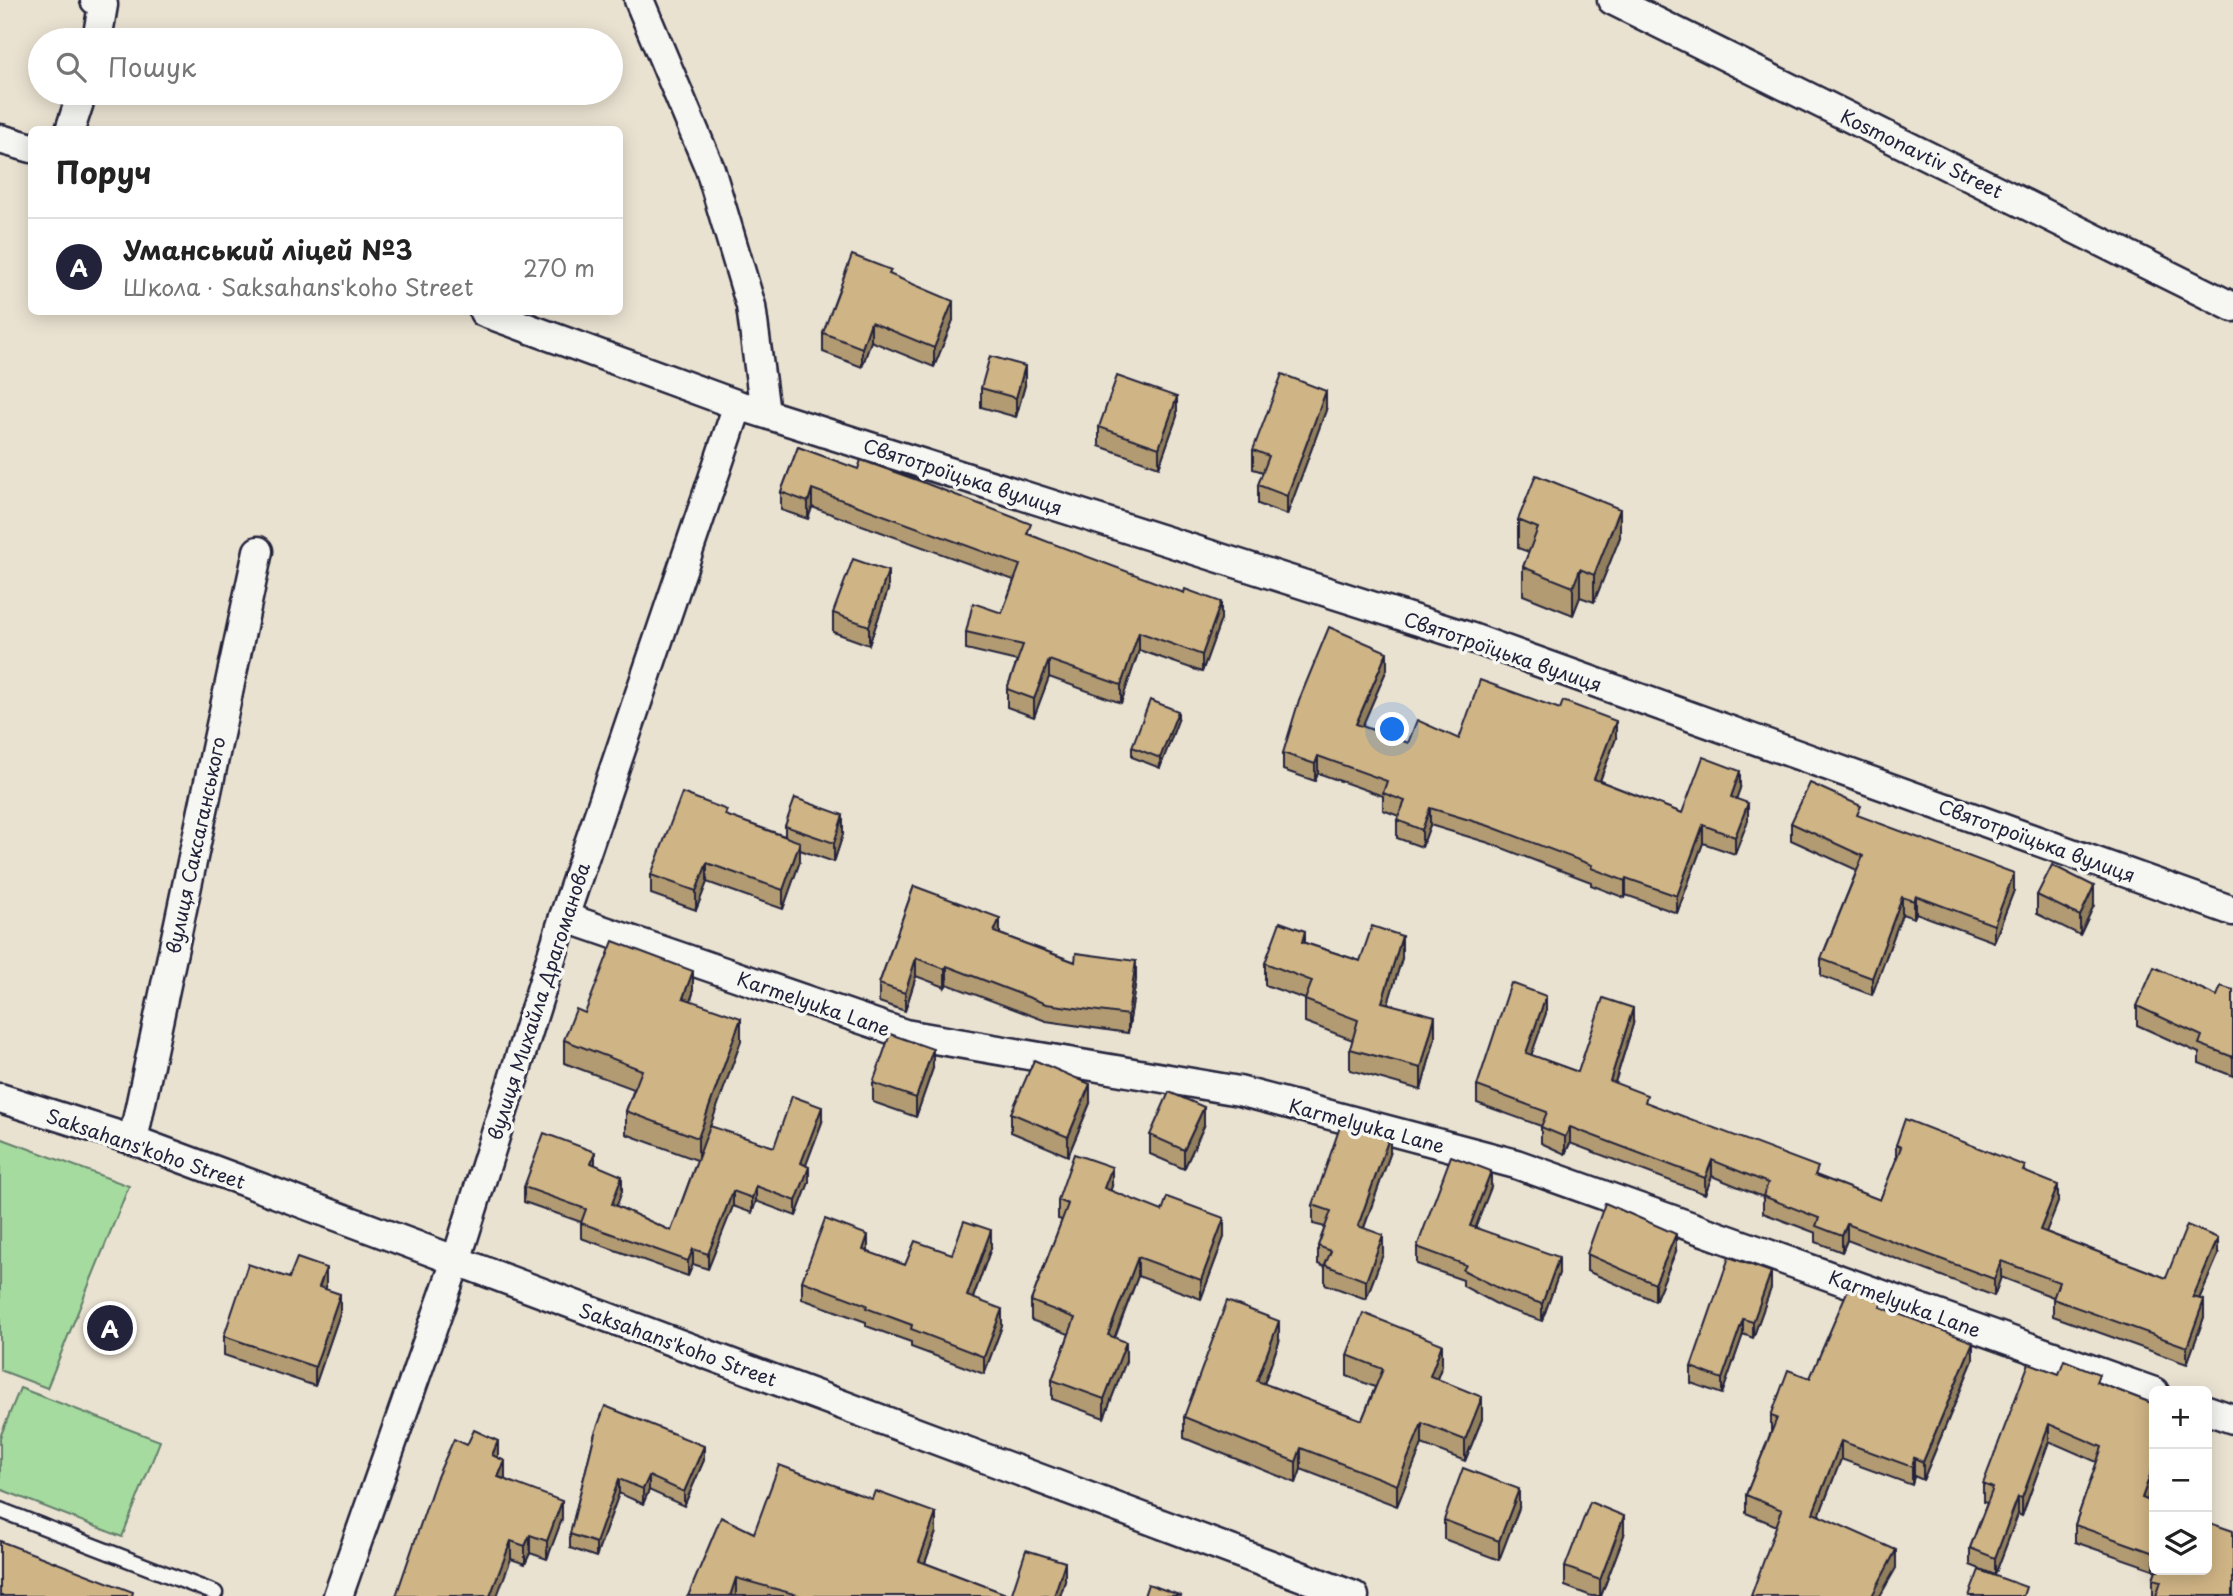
<!DOCTYPE html>
<html lang="uk">
<meta charset="utf-8">
<style>
:root{--surface:#fff;--page:#f6f6f6;--text:#222;--muted:#767676;--line:#e0e0e0;--accent:#22223b}
body{margin:0;font-family:"Playpen Sans",sans-serif;background:var(--page);color:var(--text)}
.controls{position:absolute;right:21px;bottom:21px;display:grid;overflow:hidden;border-radius:10px;box-shadow:0 4px 18px #0003}
.controls button{width:63px;height:63px;display:grid;place-items:center;padding:0;border:0;border-bottom:2px solid var(--line);background:var(--surface);color:var(--text);font:35px sans-serif}
.you{position:absolute;left:1393px;top:730px;width:24px;height:24px;margin:-18px;border:5px solid #fff;border-radius:50%;background:#1a73e8;box-shadow:0 0 0 10px #1a73e833}
.badge{display:grid;place-items:center;width:46px;height:46px;border-radius:50%;background:var(--accent);color:#fff;font-size:23px;font-weight:700}
.pin{position:absolute;translate:-50% -50%;border:4px solid #fff;box-shadow:0 2px 7px #0006}
.list{margin:0;padding:0;list-style:none}
h2{display:flex;justify-content:space-between;align-items:center;height:91px;margin:0;padding:0 28px;font-size:30px}
h2 small{font-size:23px;font-weight:400;color:var(--muted)}
.list li{display:grid;grid-template-columns:46px 1fr auto;gap:21px;align-items:center;box-sizing:border-box;height:98px;padding:0 28px;border-top:2px solid var(--line)}
.list b{display:block;font-size:26px;white-space:nowrap}
.list p{margin:0;font-size:23px;white-space:nowrap;color:var(--muted)}
.list em{font-size:23px;font-style:normal;color:var(--muted)}
.icon{flex:none;width:38px;height:38px;fill:none;stroke:currentColor;stroke-width:2;stroke-linecap:round;stroke-linejoin:round}
.map{position:relative;flex:none;width:2233px;height:1596px;overflow:hidden}
.search{position:absolute;background:var(--surface);box-shadow:0 4px 18px #0003;left:28px;top:28px;width:595px;height:77px;display:flex;align-items:center;gap:18px;box-sizing:border-box;padding:0 24px;border-radius:38px;color:var(--muted);font-size:26px}
.panel{position:absolute;background:var(--surface);box-shadow:0 4px 18px #0003;left:28px;top:126px;width:595px;height:189px;border-radius:10px}
.map>svg:first-child{display:block}
.green{fill:#a5db9e;stroke:#647e6c;stroke-width:2}
.lines{fill:none;stroke-linecap:round;stroke-linejoin:round}
.lane-casing{stroke:#22223b;stroke-width:19}
.street-casing{stroke:#22223b;stroke-width:33}
.lane{stroke:#f6f6f2;stroke-width:14}
.street{stroke:#f6f6f2;stroke-width:28}
.wall{fill:#b29b72;stroke:#22223b;stroke-width:2}
.shaded-wall{fill:#917e5d;stroke:#22223b;stroke-width:2}
.building{fill:#cfb485;stroke:#22223b;stroke-width:2}
.labels{text-anchor:middle;dominant-baseline:central;stroke-width:7;stroke-linejoin:round;paint-order:stroke}
.street-label{font-size:19px;fill:#22223b;stroke:#f6f6f2}
</style>
<div class="map">
<svg width="2233" height="1596" viewBox="0 0 2233 1596">
<rect width="100%" height="100%" fill="#eae2d1"/>
<filter id="ink" filterUnits="userSpaceOnUse"><feTurbulence type="fractalNoise" baseFrequency=".0143" numOctaves="2"/><feDisplacementMap in="SourceGraphic" scale="14" xChannelSelector="R" yChannelSelector="G"/><feConvolveMatrix kernelMatrix="1 2 1 2 8 2 1 2 1" color-interpolation-filters="sRGB"/></filter>
<g filter="url(#ink)">
<g class="green">
<path d="M0,1138l129,48 -82,202 -47,-18z"/>
<path d="M20,1388l140,53 -38,96 -122,-48v-52z"/>
</g>
<g class="lines">
<g class="lane-casing">
<path id="lane" d="M0,1510l215,83"/>
</g>
<g class="street-casing">
<g id="street">
<path d="M95,0l8,5 -6,35"/>
<path d="M639,0l71,169 41,137 14,107"/>
<path d="M1612,0l621,307"/>
<path d="M70,130l12,-37"/>
<path d="M0,139l32,9"/>
<path d="M484,312l254,93 731,232 764,274"/>
<path d="M564,917l341,117 334,57 277,73 638,228"/>
<path d="M0,1098l133,42 1221,456"/>
<path d="M133,1140l125,-589"/>
<path d="M2207,1410l26,9"/>
<path d="M338,1596l118,-335 108,-344 174,-512"/>
</g>
</g>
<use href="#lane" class="lane"/>
<use href="#street" class="street"/>
</g>
<g class="wall">
<path d="M891,275l62,45 -19,47 -63,-26 -9,26 -39,-15v-19z"/>
<path d="M1025,385l-9,32 -35,-10v-19z"/>
<path d="M1326,410l-39,105 -29,-11v-19l5,-13 -10,-3v-19z"/>
<path d="M1177,416l-18,51 -60,-21v-19z"/>
<path d="M798,447l233,88 190,84 -19,53 -63,-22 -18,53 -72,-26 -15,40 -27,-10v-18l10,-28 -51,-12v-17l36,-19 12,-33 -202,-73 -4,12 -27,-9v-18z"/>
<path d="M1518,520l102,17 -26,65 -14,-5 -7,18 -50,-20v-28l6,-15 -11,-4z"/>
<path d="M888,590l-19,55 -36,-13v-19z"/>
<path d="M1387,669l-25,57 46,17 51,-4 157,-1 -16,43 82,32 58,-25 -4,11 12,21 -13,34 -32,-11 -26,70 -51,-18 -1,3 -34,-13v-3l-102,-39 -59,-18 -8,22 -25,-9v-18l2,-4 -16,-6v-14l-65,-23 -3,8 -32,-11v-17z"/>
<path d="M1178,720l-18,48 -28,-11v-10z"/>
<path d="M727,816l58,20v-10l58,8 -9,28 -34,-12v11l-17,48 -76,-27 -11,28 -45,-16v-19z"/>
<path d="M1861,817l153,73 -20,52 -78,-29 -2,5 -12,-4 -30,81 -51,-19v-17l36,-89 -66,-30v-17z"/>
<path d="M914,886l86,48 75,28 61,17 -8,54 -82,-12 -99,-37 -2,3 -29,-11 -11,35 -26,-9v-18z"/>
<path d="M2037,895l57,10 -14,30 -43,-21z"/>
<path d="M1305,943l55,18 42,-3 -14,45 47,35 -14,52 -71,-20v-21l3,-9 -48,-18v-23l-40,-14v-22z"/>
<path d="M2233,990v86l-34,-13v-10l-62,-28v-19l80,-10z"/>
<path d="M693,993l-2,7 50,41 -33,90 66,16 48,-25 -16,43 3,17 -13,34 -40,-15 -4,12 -19,-7 -25,63 -15,-5 -5,12 -107,-38v-16l-57,-20v-15l71,-22 27,26 -6,15 55,25 26,-71 -71,-26v-23l8,-22 -70,-26v-23l21,-27z"/>
<path d="M1546,1013l-15,42 47,17 55,-48 -18,59 32,20 171,73 62,24 16,-39v-16l129,26 33,31 -12,30 120,46 52,-23 -19,44 5,18 -17,47 -134,-48v-19l-52,-20 -7,19 -147,-56 -5,12 -26,-10v-9l-53,-20v-16l-51,-21 -7,18 -135,-51 -5,11 -24,-11v-17l-64,-23v-17z"/>
<path d="M933,1068l-17,49 -43,-15v-19z"/>
<path d="M1090,1103l-22,53 -57,-24v-19z"/>
<path d="M1204,1126l-20,43 -34,-15v-19z"/>
<path d="M1390,1154l-26,74 19,26 -17,45 -41,-15v-17l-7,-3v-18l7,-19 -12,-3v-19z"/>
<path d="M1112,1186l-2,5 114,46 -23,62 -63,-23 -23,62 11,23 -22,57 -52,-19v-19l17,-46 -38,-14v-19l31,-81 -4,-1v-19z"/>
<path d="M1491,1187l-16,40 84,46 -17,48 -40,-14 -39,-21v-6l-46,-16v-17z"/>
<path d="M991,1248l-18,50 29,28 -18,48 -73,-27v-5l-45,-16v-4l-64,-23v-18l66,-29 37,13 47,-11z"/>
<path d="M1676,1251l-21,50 -68,-30v-17z"/>
<path d="M289,1278l37,9 -1,2 15,24 -25,73 -91,-31v-19z"/>
<path d="M1771,1288l-18,50 -10,-4 -21,60 -31,-11v-16z"/>
<path d="M1882,1308l91,52 -50,120 -9,-4 -2,9 -71,-26 -22,57 77,52 -119,-42 -31,-13v-18l25,-63v-16z"/>
<path d="M1279,1342l-15,42 98,36 13,-33 -28,-11v-21l95,10 -5,14 45,40 -17,42 -43,-17 -25,62 -96,-37 -5,14 -112,-45v-21z"/>
<path d="M2059,1374l40,9 55,21v77l-7,19 7,3v67h53l26,26h-80v-17l3,-9 -81,-28v-17l22,-63 -48,-21 -27,75 -4,-2 -23,61 -25,-10v-17l17,-45 -4,-1v-18z"/>
<path d="M595,1433l109,27 -20,46 -35,-16 -6,14 -24,-11 -23,64 -26,-9v-14z"/>
<path d="M498,1458l6,21 58,40 -15,40 -17,-6 -5,11 -14,-5z"/>
<path d="M872,1499l64,33 -11,31 86,33 54,-15 -5,15h-372l66,-63z"/>
<path d="M1519,1508l-20,52 -55,-21v-19z"/>
<path d="M1624,1535l-23,61h-10l-26,-10v-19z"/>
</g>
<g class="shaded-wall">
<path d="M953,301v19l-19,47v-19z"/>
<path d="M871,322v19l-9,26v-19z"/>
<path d="M1025,366v19l-9,32v-19z"/>
<path d="M1326,391v19l-39,105v-19z"/>
<path d="M1177,397v19l-18,51v-19z"/>
<path d="M812,489v18l-4,12v-17z"/>
<path d="M1620,509v28l-26,65v-27z"/>
<path d="M1580,569v28l-7,18v-28z"/>
<path d="M888,571v19l-19,55v-19z"/>
<path d="M1221,602v17l-19,53v-17z"/>
<path d="M1139,632v18l-18,53v-18z"/>
<path d="M1387,652v17l-31,72v-17z"/>
<path d="M1049,660v17l-15,40v-18z"/>
<path d="M1178,711v9l-18,48v-10z"/>
<path d="M1616,721v17l-22,58v-17z"/>
<path d="M1318,756v17l-3,8v-17z"/>
<path d="M1740,771v17l-9,26v-17z"/>
<path d="M1748,803v17l-13,34v-17z"/>
<path d="M1430,808v17l-8,22v-17z"/>
<path d="M843,815v19l-9,28v-19z"/>
<path d="M1703,825v18l-26,70v-17z"/>
<path d="M800,842v19l-17,48v-19z"/>
<path d="M707,863v19l-11,28v-19z"/>
<path d="M2014,873v17l-20,52v-17z"/>
<path d="M1626,878v17l-1,3v-17z"/>
<path d="M2094,886v19l-14,30v-19z"/>
<path d="M1916,896v17l-2,5v-17z"/>
<path d="M1902,897v17l-30,81v-17z"/>
<path d="M1000,918v18l-6,-4z"/>
<path d="M1305,931v22l-3,-11z"/>
<path d="M1402,936v22l-20,65v-21z"/>
<path d="M916,958v18l-11,35v-18z"/>
<path d="M1136,961v18l-8,54v-18z"/>
<path d="M947,966v18l-2,3v-18z"/>
<path d="M693,971v22l-10,27v-22z"/>
<path d="M1546,996v17l-20,57v-17z"/>
<path d="M1633,1008v16l-23,74v-17z"/>
<path d="M1435,1016v22l-14,52v-22z"/>
<path d="M741,1018v23l-43,119v-22z"/>
<path d="M933,1049v19l-17,49v-19z"/>
<path d="M1090,1084v19l-22,53v-19z"/>
<path d="M822,1107v15l-21,56v-15z"/>
<path d="M1204,1107v19l-20,43v-19z"/>
<path d="M1570,1127v16l-5,11v-17z"/>
<path d="M1390,1135v19l-32,90v-18z"/>
<path d="M595,1152v15l-4,-4z"/>
<path d="M1712,1160v16l-7,18v-16z"/>
<path d="M809,1167v15l-13,34v-15z"/>
<path d="M1112,1167v19l-8,21v-19z"/>
<path d="M1491,1171v16l-21,55v-16z"/>
<path d="M622,1176v15l-10,28v-15z"/>
<path d="M2058,1185v17l-18,45v-17z"/>
<path d="M756,1186v15l-4,12v-15z"/>
<path d="M733,1191v15l-25,63v-15z"/>
<path d="M1224,1218v19l-23,62v-19z"/>
<path d="M1847,1224v16l-5,12v-16z"/>
<path d="M991,1230v18l-24,66v-18z"/>
<path d="M1676,1234v17l-21,50v-17z"/>
<path d="M868,1235v18l-5,-3z"/>
<path d="M1383,1235v19l-17,45v-18z"/>
<path d="M2218,1238v17l-25,58v-16z"/>
<path d="M693,1249v15l-5,12v-15z"/>
<path d="M1138,1257v19l-30,78v-19z"/>
<path d="M1559,1257v16l-17,48v-17z"/>
<path d="M2001,1261v16l-7,19v-17z"/>
<path d="M326,1268v19l-7,19v-19z"/>
<path d="M1771,1272v16l-18,50v-16z"/>
<path d="M340,1294v19l-25,73v-19z"/>
<path d="M2204,1300v17l-17,47v-17z"/>
<path d="M1002,1309v17l-18,48v-17z"/>
<path d="M1743,1319v15l-21,60v-15z"/>
<path d="M1279,1321v21l-22,60v-21z"/>
<path d="M1126,1342v19l-22,57v-19z"/>
<path d="M1973,1342v18l-50,120v-18z"/>
<path d="M1442,1344v21l-12,32v-21z"/>
<path d="M1482,1397v22l-17,42v-21z"/>
<path d="M1422,1423v21l-25,62v-21z"/>
<path d="M2049,1424v17l-27,75v-18z"/>
<path d="M498,1441v18l-6,-4z"/>
<path d="M1841,1441v18l-28,72v-18z"/>
<path d="M704,1446v14l-20,46v-14z"/>
<path d="M1301,1448v21l-5,14v-21z"/>
<path d="M1914,1458v18l-2,9v-18z"/>
<path d="M505,1461v18l-7,-2z"/>
<path d="M2154,1464v17l-12,34v-17z"/>
<path d="M649,1476v14l-6,14v-15z"/>
<path d="M619,1479v14l-23,64v-14z"/>
<path d="M1519,1489v19l-20,52v-19z"/>
<path d="M2018,1497v17l-23,61v-17z"/>
<path d="M562,1501v18l-15,40v-18z"/>
<path d="M936,1513v19l-17,47v-18z"/>
<path d="M1624,1516v19l-23,61h-1v-16z"/>
<path d="M530,1535v18l-5,11v-18z"/>
<path d="M511,1541v18l-14,37h-7z"/>
<path d="M1896,1550v18l-16,28h-9z"/>
<path d="M1065,1562v19l-5,15h-6z"/>
<path d="M736,1578v18h-6z"/>
</g>
<g class="building">
<path d="M852,255l39,15 -2,4 64,27 -19,47 -63,-26 -9,26 -39,-15z"/>
<path d="M990,356l35,10 -9,32 -35,-10z"/>
<path d="M1282,374l44,17 -39,105 -29,-11 11,-29 -16,-6z"/>
<path d="M1117,376l60,21 -18,51 -60,-21z"/>
<path d="M798,447l60,22 3,-9 56,20 114,44 -4,10 157,59 1,-4 36,13 -19,53 -63,-23 -18,53 -72,-25 -15,39 -27,-10 16,-44 -57,-13 7,-29 29,10 18,-48 -208,-76 -4,13 -27,-10z"/>
<path d="M1536,475l84,34 -26,66 -14,-6 -7,18 -50,-20 15,-39 -20,-8z"/>
<path d="M853,559l35,12 -19,55 -36,-13z"/>
<path d="M1329,627l58,25 -31,72 52,19 9,-23 42,19 21,-59 80,29 3,-8 53,20 -22,58 88,34 21,-56 37,14 -9,26 17,6 -13,34 -32,-12 -26,71 -51,-18 -1,3 -34,-13 1,-3 -103,-39 -59,-18 -8,22 -25,-10 8,-19 -22,-8 4,-12 -69,-25 -3,8 -32,-11 16,-53z"/>
<path d="M1150,700l28,11 -18,47 -28,-11z"/>
<path d="M1810,783l51,23 -4,9 157,58 -20,52 -78,-29 -2,5 -12,-4 -30,81 -51,-19 42,-103 -72,-33z"/>
<path d="M682,793l45,17 -2,5 75,27 -17,48 -76,-27 -11,28 -45,-16z"/>
<path d="M795,798l48,17 -9,28 -49,-17z"/>
<path d="M2052,865l42,21 -14,30 -43,-21z"/>
<path d="M914,886l86,32 -6,14 81,30 1,-9 60,8 -8,54 -82,-11 -99,-38 -2,3 -29,-11 -11,35 -26,-9z"/>
<path d="M1280,922l25,9 -3,11 58,19 12,-35 30,10 -20,66 53,14 -14,52 -71,-19 8,-29 -53,-20 7,-19 -47,-18z"/>
<path d="M613,941l80,30 -10,27 58,20 -43,120 -72,-27 16,-41 -78,-30 12,-31 9,4z"/>
<path d="M2154,967l63,29 4,-10 12,4v67l-34,-13 3,-8 -65,-30z"/>
<path d="M1511,983l35,13 -20,57 52,19 25,-74 30,10 -23,73 37,14 -2,7 173,65 -3,8 65,25 21,-53 -5,-2 9,-26 120,47 -2,5 35,14 -18,45 126,48 21,-53 31,13 -25,59 11,3 -17,47 -134,-48 6,-17 -58,-21 -7,18 -147,-55 -5,12 -26,-10 3,-8 -56,-22 5,-13 -56,-23 -7,18 -135,-51 -5,10 -24,-10 6,-15 -70,-26z"/>
<path d="M890,1034l43,15 -17,49 -43,-15z"/>
<path d="M1034,1060l56,24 -22,53 -57,-24z"/>
<path d="M1169,1092l35,15 -20,43 -34,-15z"/>
<path d="M792,1096l30,11 -21,56 8,4 -13,34 -40,-15 -4,12 -19,-7 -25,63 -15,-5 -5,12 -107,-38 5,-14 -62,-22 20,-54 51,19 -4,11 31,13 -10,28 59,27 39,-105 64,21z"/>
<path d="M1343,1118l47,17 -32,91 25,9 -17,46 -41,-16 6,-14 -13,-5 13,-35 -18,-6z"/>
<path d="M1074,1154l38,13 -8,21 58,23 5,-14 57,21 -23,62 -63,-23 -30,78 18,7 -22,57 -52,-19 23,-62 -44,-17 37,-97 -10,-4z"/>
<path d="M1451,1156l40,15 -21,55 89,31 -17,47 -40,-14 -39,-20 3,-5 -49,-18z"/>
<path d="M1605,1203l71,31 -21,50 -68,-30z"/>
<path d="M825,1219l43,16 -5,15 42,15 10,-24 37,13 12,-33 27,9 -24,66 35,13 -18,48 -73,-28 1,-4 -46,-17 1,-3 -65,-24z"/>
<path d="M1729,1257l42,15 -18,50 -10,-3 -21,60 -31,-12z"/>
<path d="M297,1258l29,10 -7,19 21,7 -25,73 -91,-31 24,-72 41,14z"/>
<path d="M1849,1287l33,15 -2,5 93,35 -50,120 -9,-4 -2,9 -71,-26 -28,72 83,37 -24,46h-121l31,-86 -36,-15 31,-77 -6,-2 17,-46 22,8z"/>
<path d="M1227,1301l52,20 -22,60 105,39 21,-51 -36,-14 16,-42 79,31 -12,32 52,21 -17,43 -43,-17 -25,62 -96,-37 -5,14 -112,-45z"/>
<path d="M2064,1360l35,14 -3,8 58,22v60l-12,34 12,5v50l-79,-28 27,-78 -53,-23 -27,74 -4,-1 -23,61 -25,-10 23,-60 -10,-4 46,-121 30,11z"/>
<path d="M605,1406l99,40 -20,46 -35,-16 -6,13 -24,-10 -23,64 -26,-9 25,-101z"/>
<path d="M474,1430l24,11 -6,14 13,6 -7,16 64,24 -15,40 -17,-6 -5,11 -14,-5 -21,55h-94l40,-117 18,-40 13,6z"/>
<path d="M779,1465l93,34 3,-8 61,22 -17,48 92,35 15,-46 39,12 -11,34h-253l-65,-18 -6,18h-42l33,-79 33,16z"/>
<path d="M1463,1468l56,21 -20,52 -55,-21z"/>
<path d="M1590,1502l34,14 -24,64 -35,-13z"/>
<path d="M2207,1522l26,9v65h-77l5,-15 -8,-2 3,-9h51z"/>
<path d="M0,1541l133,51 -1,4h-132z"/>
<path d="M1979,1570l47,17 -3,9h-54z"/>
<path d="M1148,1584l34,12h-38z"/>
</g>
</g>
<g class="labels">
<g class="street-label">
<text transform="translate(1922 153) rotate(26)">Kosmonavtiv Street</text>
<text transform="translate(963 476) rotate(18)">Святотроїцька вулиця</text>
<text transform="translate(1503 651) rotate(19)">Святотроїцька вулиця</text>
<text transform="translate(2037 840) rotate(20)">Святотроїцька вулиця</text>
<text transform="translate(195 845) rotate(-78)">вулиця Саксаганського</text>
<text transform="translate(538 1001) rotate(-72)">вулиця Михайла Драгоманова</text>
<text transform="translate(814 1003) rotate(19)">Karmelyuka Lane</text>
<text transform="translate(1367 1125) rotate(15)">Karmelyuka Lane</text>
<text transform="translate(146 1148) rotate(19)">Saksahansʹkoho Street</text>
<text transform="translate(1905 1303) rotate(20)">Karmelyuka Lane</text>
<text transform="translate(678 1344) rotate(20)">Saksahansʹkoho Street</text>
</g>
</g>
</svg>
<div class="controls">
<button>+</button>
<button>−</button>
<button><svg class="icon" aria-label="layers" viewBox="0 0 24 24"><path d="M12 4l9 5-9 5-9-5zM3 14l9 5 9-5"/></svg></button>
</div>
<div class="you"></div>
<div class="pin badge" style="left:110px;top:1328px">A</div>
<div class="search"><svg class="icon" aria-label="search" viewBox="0 0 24 24"><circle cx="10" cy="10" r="6"/><path d="M15 15l6 6"/></svg>Пошук</div>
<section class="panel">
<h2>Поруч<small></small></h2>
<ul class="list">
<li><span class="badge">A</span><div><b>Уманський ліцей №3</b><p>Школа · Saksahansʹkoho Street</p></div><em>270 m</em></li>
</ul>
</section>
</div>
